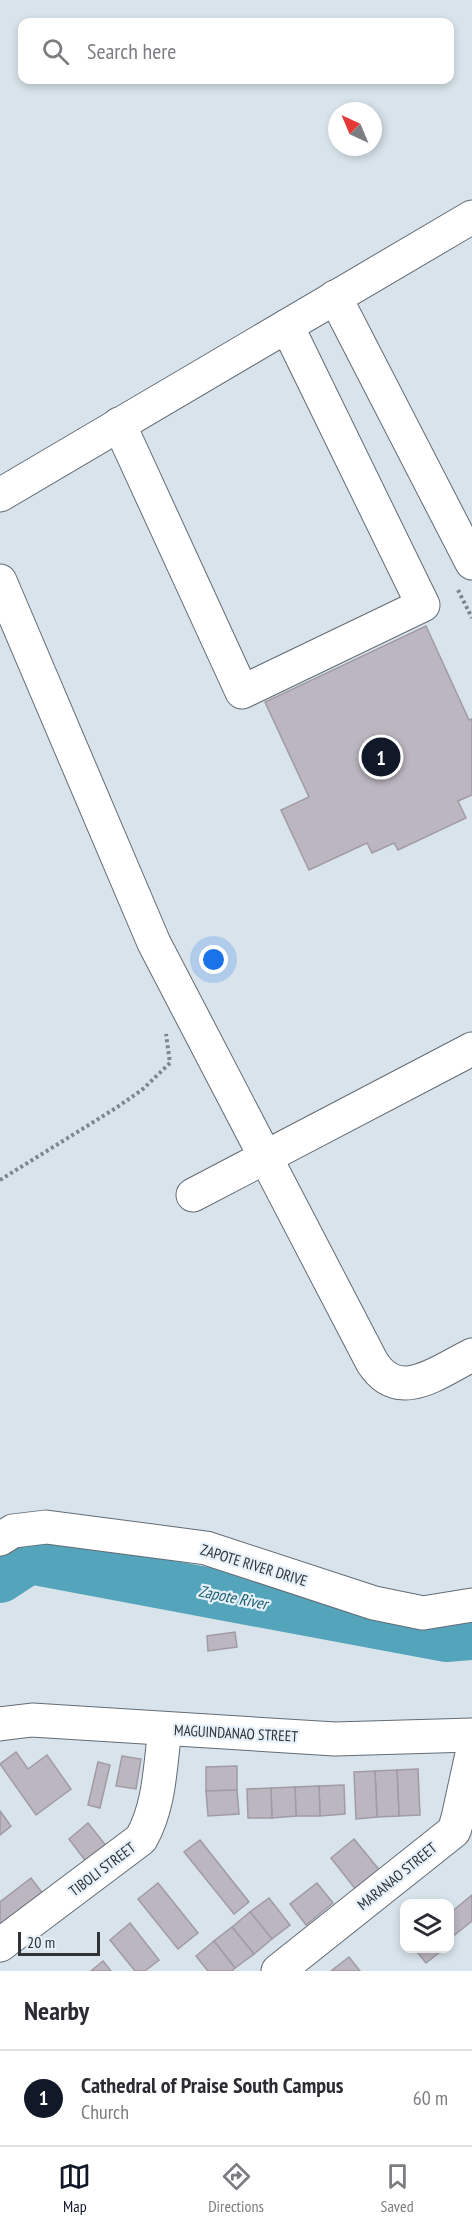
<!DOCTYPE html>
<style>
:root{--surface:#fff;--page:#f2f2f3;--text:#2b2b33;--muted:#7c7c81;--line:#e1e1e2;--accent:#111827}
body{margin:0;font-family:"PT Sans Narrow",sans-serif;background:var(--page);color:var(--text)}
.controls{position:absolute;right:18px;bottom:18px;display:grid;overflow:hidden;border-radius:12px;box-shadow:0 3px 9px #0003}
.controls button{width:54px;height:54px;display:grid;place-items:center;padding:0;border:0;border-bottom:2px solid var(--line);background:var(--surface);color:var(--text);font:30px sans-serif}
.compass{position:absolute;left:328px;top:102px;width:54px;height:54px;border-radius:50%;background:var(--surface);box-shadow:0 3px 9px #0003;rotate:316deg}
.scale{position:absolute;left:18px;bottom:15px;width:82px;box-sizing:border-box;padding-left:6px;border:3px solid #2f3336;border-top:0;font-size:16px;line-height:21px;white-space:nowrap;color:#2f3336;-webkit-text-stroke:4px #e5f0f9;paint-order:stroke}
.you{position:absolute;left:214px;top:960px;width:21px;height:21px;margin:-15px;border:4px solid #fff;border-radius:50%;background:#1a73e8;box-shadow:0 0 0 9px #1a73e833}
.badge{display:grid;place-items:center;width:39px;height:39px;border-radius:50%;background:var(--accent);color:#fff;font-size:20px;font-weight:700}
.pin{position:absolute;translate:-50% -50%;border:3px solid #fff;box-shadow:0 2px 6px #0006}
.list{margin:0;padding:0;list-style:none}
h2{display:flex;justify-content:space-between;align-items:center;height:78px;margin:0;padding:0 24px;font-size:26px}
h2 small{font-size:20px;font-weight:400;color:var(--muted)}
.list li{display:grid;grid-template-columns:39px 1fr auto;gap:18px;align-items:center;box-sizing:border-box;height:96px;padding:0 24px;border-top:2px solid var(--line)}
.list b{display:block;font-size:22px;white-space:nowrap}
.list p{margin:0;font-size:20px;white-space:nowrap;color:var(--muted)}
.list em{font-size:20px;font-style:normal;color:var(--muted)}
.icon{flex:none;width:33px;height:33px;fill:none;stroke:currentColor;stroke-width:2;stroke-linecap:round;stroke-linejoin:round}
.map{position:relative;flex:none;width:472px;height:1971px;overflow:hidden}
.search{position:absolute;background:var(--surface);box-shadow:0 3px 9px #0003;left:18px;right:18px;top:18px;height:66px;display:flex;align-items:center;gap:15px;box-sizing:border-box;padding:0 21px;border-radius:12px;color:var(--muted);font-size:22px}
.sheet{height:174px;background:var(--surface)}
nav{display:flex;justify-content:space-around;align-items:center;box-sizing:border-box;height:84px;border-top:2px solid var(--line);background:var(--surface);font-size:16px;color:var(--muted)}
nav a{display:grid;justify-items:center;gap:3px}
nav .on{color:var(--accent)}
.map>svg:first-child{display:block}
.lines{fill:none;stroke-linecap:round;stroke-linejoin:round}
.river{stroke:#54a5bb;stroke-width:50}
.building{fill:#bcb6c0;stroke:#a19ba5;stroke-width:1.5}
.minor-casing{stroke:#636c74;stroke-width:35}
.path{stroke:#80878c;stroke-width:4;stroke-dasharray:3 3;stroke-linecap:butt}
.minor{stroke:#fff;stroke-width:33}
.labels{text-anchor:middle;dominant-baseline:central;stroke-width:4.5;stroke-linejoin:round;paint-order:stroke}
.street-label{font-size:15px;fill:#2f3336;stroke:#e5f0f9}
.water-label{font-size:16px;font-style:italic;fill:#1b5d6d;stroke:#e5f0f9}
</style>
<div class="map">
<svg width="472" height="1971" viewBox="0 0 472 1971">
<rect width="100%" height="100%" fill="#d8e3eb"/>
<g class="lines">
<path class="river" d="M0,1578l29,-19 417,78 26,-2"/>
</g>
<g class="building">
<path d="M426,626l43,94 3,-1v76l-14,6 8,17 -68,32 -4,-7 -22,10 -5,-10 -58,27 -28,-60 28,-13 -44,-95z"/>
<path d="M235,1632l2,15 -29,4 -1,-15z"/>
<path d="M16,1752l12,17 19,-14 24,34 -35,26 -36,-51z"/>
<path d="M122,1756l19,3 -5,30 -20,-3z"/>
<path d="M98,1762l12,3 -10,43 -12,-3z"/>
<path d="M237,1766v24l-31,1v-24z"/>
<path d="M418,1769l2,46 -21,1 -2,-46z"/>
<path d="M397,1770l2,46 -22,1 -2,-46z"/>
<path d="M375,1771l2,46 -21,2 -2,-47z"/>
<path d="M344,1785l1,29 -25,2 -1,-30z"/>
<path d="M319,1786l1,30h-24l-1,-29z"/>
<path d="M295,1787l1,29 -24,2 -1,-30z"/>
<path d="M271,1788l1,30h-24l-1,-29z"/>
<path d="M237,1790l2,24 -31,2 -2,-25z"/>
<path d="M0,1811l11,15 -11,9z"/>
<path d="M88,1823l23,29 -20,16 -22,-29z"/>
<path d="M354,1839l27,33 -24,19 -26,-33z"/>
<path d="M200,1840l49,62 -15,12 -50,-62z"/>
<path d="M31,1878l19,25 -50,40v-41z"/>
<path d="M158,1883l40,50 -20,16 -40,-50z"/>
<path d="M317,1883l16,20 -27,22 -16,-21z"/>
<path d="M472,1895v26l-20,16 -2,-3v-21z"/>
<path d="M269,1898l21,27 -18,14 -22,-27z"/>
<path d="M250,1912l22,27 -18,15 -22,-27z"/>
<path d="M130,1923l29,37 -14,11h-10l-25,-31z"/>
<path d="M232,1927l22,27 -19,14 -21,-27z"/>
<path d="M214,1941l21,27 -3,3h-24l-12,-15z"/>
<path d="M414,1948h22l4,4 -14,11z"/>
<path d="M349,1957l11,14h-29z"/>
<path d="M103,1961l8,10h-20z"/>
</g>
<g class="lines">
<g class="minor-casing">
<g id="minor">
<path d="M335,297l137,266"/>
<path d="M119,424l123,268 181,-87 -136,-279"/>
<path d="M0,495l472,-278"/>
<path d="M0,581l154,362 218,419c27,43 67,9 100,-7"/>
<path d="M193,1195l279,-146"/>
<path d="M0,1539l13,-8 33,-4 160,21 168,55 49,10 49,-8"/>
<path d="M0,1724l32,-4 303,19 137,-4"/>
<path d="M0,1945l141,-106c19,-33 19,-73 24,-110"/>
<path d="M278,1971l176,-140 4,-13 14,-64"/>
</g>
</g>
<g class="path">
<path d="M458,590l14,28"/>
<path d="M0,1180l116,-72 27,-19 27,-26 -4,-29"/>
</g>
<use href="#minor" class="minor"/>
</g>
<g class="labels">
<g class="street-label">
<text transform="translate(254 1565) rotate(17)">ZAPOTE RIVER DRIVE</text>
<text transform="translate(236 1733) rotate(3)">MAGUINDANAO STREET</text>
<text transform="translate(102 1869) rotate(-37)">TIBOLI STREET</text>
<text transform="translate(397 1876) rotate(-39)">MARANAO STREET</text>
</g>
<g class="water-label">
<text transform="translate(233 1597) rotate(11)">Zapote River</text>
</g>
</g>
</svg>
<div class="controls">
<button><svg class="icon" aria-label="layers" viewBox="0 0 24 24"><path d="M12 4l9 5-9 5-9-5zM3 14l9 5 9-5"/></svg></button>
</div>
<svg class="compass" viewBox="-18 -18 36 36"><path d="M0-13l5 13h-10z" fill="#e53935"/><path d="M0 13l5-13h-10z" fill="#7c7c81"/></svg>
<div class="scale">20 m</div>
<div class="you"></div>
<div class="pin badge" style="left:381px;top:757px">1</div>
<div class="search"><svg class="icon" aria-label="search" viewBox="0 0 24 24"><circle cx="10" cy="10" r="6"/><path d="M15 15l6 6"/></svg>Search here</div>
</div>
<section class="sheet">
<h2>Nearby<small></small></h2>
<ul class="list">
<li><span class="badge">1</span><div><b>Cathedral of Praise South Campus</b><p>Church</p></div><em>60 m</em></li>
</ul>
</section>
<nav>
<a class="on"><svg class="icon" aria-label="map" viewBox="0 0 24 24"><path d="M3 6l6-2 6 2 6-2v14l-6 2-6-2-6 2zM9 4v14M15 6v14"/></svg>Map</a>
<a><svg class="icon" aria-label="directions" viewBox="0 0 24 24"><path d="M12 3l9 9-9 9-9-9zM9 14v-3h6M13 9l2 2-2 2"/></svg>Directions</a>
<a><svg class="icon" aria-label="saved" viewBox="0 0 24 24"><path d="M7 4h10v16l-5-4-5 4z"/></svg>Saved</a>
</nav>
